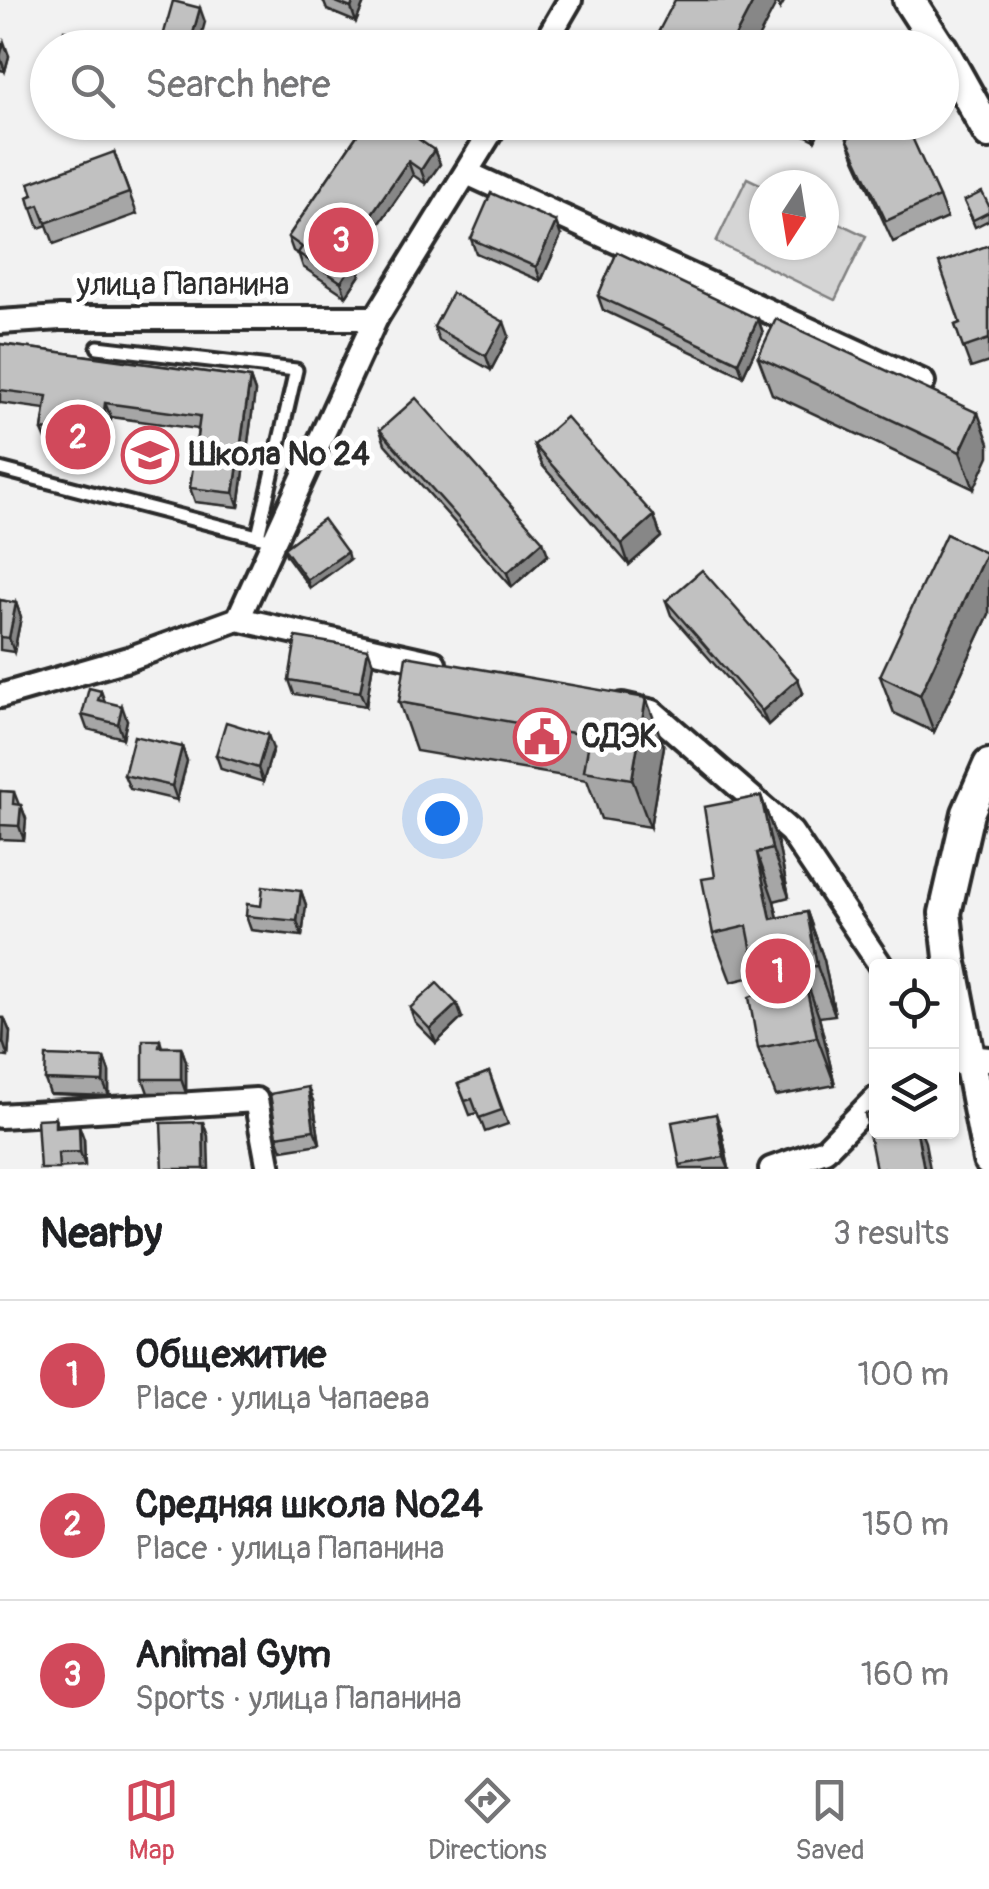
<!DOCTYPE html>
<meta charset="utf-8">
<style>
:root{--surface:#fff;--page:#f2f2f2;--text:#202124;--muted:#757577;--line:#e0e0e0;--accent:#d1495b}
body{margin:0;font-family:Pangolin,sans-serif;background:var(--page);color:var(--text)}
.controls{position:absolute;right:30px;bottom:30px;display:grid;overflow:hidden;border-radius:10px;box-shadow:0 2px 8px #0004}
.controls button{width:90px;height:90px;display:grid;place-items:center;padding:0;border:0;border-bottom:2px solid var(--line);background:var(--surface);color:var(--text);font:50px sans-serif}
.compass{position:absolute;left:749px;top:170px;width:90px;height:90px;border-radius:50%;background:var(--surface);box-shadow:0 2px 8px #0004;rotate:192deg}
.you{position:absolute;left:442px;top:818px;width:35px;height:35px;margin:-25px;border:8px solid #fff;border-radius:50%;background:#1a73e8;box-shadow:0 0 0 15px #1a73e833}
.badge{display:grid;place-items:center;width:65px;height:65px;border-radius:50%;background:var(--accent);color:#fff;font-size:32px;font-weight:700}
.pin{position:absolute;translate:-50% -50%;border:5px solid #fff;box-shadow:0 2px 10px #0006}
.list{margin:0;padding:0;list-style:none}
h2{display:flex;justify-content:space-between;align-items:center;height:130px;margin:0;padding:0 40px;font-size:42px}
h2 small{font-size:32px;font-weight:400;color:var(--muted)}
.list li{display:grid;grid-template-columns:65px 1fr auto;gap:30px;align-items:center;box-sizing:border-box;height:150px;padding:0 40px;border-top:2px solid var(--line)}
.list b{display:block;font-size:38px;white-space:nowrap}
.list p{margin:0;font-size:32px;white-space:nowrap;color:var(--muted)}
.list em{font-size:32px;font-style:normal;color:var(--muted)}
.icon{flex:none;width:55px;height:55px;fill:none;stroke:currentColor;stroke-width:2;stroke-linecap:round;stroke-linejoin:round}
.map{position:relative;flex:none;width:989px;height:1169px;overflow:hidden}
.search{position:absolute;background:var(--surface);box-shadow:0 2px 8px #0004;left:30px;right:30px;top:30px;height:110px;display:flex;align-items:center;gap:25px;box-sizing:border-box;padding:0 35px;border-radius:55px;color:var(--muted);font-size:38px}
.sheet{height:580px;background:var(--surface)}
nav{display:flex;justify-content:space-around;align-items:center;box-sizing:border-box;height:140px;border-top:2px solid var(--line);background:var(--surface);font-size:28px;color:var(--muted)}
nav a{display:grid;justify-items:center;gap:5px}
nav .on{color:var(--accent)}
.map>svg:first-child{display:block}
.green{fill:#d5d5d5;stroke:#808080;stroke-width:2.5}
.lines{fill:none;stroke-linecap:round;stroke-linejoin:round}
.service-casing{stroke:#2b2b2b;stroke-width:19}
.minor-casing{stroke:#2b2b2b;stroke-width:30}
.tertiary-casing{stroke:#2b2b2b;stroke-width:38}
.service{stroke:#fff;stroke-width:11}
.minor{stroke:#fff;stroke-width:22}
.tertiary{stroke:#fff;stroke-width:30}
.wall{fill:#a6a6a6;stroke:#2b2b2b;stroke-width:2.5}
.shaded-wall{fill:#878787;stroke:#2b2b2b;stroke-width:2.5}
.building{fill:#c1c1c1;stroke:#2b2b2b;stroke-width:2.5}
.labels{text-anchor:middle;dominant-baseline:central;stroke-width:10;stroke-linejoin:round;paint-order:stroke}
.street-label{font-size:32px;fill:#2b2b2b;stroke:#fff}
.poi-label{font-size:32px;font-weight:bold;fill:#2b2b2b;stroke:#fff;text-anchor:start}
</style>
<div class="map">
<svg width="989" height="1169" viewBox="0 0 989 1169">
<rect width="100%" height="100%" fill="#f2f2f2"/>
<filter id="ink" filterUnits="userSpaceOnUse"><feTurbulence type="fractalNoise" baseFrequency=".01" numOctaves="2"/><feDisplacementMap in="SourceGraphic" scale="20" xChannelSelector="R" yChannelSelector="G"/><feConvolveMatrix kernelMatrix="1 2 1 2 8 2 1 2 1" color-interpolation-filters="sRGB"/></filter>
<g filter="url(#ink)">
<path class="green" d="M747,178l17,8v59h60v-29l42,20 -31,64 -119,-58z"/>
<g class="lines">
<g class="service-casing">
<g id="service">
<path d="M98,347l198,23 -38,166"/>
<path d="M0,469l265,69"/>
</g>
</g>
<g class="minor-casing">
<g id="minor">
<path d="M542,48l28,-48"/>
<path d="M467,173l456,209"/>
<path d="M0,322l60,-4h316l121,-196"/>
<path d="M238,619l138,-301"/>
<path d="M0,696l128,-37 110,-40 196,44"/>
<path d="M622,705l31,7 138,120 90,134"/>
<path d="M952,1063l15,-6 22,2"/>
<path d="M0,1116l256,-16 13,69"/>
<path d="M771,1169l54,-19 51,-52"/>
</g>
</g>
<g class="tertiary-casing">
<g id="tertiary">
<path d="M909,0l31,48"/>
<path d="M942,49l47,84"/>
<path d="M951,966l-6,-53 23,-100 21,-48"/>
<path d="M952,968l37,192"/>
</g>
</g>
<use href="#service" class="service"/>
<use href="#minor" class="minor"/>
<use href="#tertiary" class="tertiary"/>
</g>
<g class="wall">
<path d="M323,0h42l-9,22 -29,-12z"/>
<path d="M0,41l9,15 -4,15 -5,-1z"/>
<path d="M366,122l68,28 6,14 -14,20 -13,-9 -59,85 6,15 -14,21 -43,-29 -4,-12 -6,-4 -5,-14z"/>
<path d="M778,122h45l-8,18z"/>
<path d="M847,138l92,59 8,21 -54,24 -38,-83z"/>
<path d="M114,152l23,62 -83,30 -7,-19 -8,3 -11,-31z"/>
<path d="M964,201l25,5v14l-14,7z"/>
<path d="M561,236l-20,45 -65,-28 -5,-14z"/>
<path d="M989,245v117l-18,6 -16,-43 5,-2z"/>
<path d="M598,296l160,23 5,14 -20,43 -140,-66z"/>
<path d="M434,327l75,9 -18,34 -52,-29z"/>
<path d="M0,344l250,34 5,14 -16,115 -44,-5 -5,-14 8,-59 -87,-12 -5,35 -58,-8 -6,-14 3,-21 -45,-6z"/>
<path d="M758,357l220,56 -4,76 -202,-95z"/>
<path d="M380,430l168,125 -36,32 -127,-143z"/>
<path d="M534,445l120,71 7,21 -32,28 -87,-100z"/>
<path d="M284,548l65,12 -39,28 -24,-33z"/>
<path d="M986,553l3,7v54l-55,118 -40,-19 -14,-37z"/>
<path d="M0,600l16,3 5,14 -7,35 -14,-2z"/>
<path d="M666,601l137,92 -35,32 -97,-110z"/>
<path d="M373,663l-7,43 -72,-12 -5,-14z"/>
<path d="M101,691l4,11 22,18 -4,18 -36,-9 -5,-14z"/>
<path d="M399,702l265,44 -14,81 -49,-8 -14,-39 -171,-29z"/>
<path d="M182,747l5,14 -10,39 -47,-11 -6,-14z"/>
<path d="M273,749l-10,33 -42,-13 -5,-14z"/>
<path d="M0,791l14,1 5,13h2l5,14 -2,21 -24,-1z"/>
<path d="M761,796l17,48 11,53 -15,4 4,17 29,-6 17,48 11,55 -16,2 16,68 -59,11 -18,-48 2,-55 -4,-17 -25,6 -18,-48 2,-57z"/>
<path d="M301,891l5,14 -4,31 -51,-6 -5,-14z"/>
<path d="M410,1008l52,10 -26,25 -21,-21z"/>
<path d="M0,1018h4l6,14 -2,25 -8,-1z"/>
<path d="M160,1040l2,7h19l5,14v32h-38l-5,-14z"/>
<path d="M104,1058l5,14v24l-59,-2 -5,-14z"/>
<path d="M489,1072l19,52 -23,8 -7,-19 -8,2 -12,-31z"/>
<path d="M313,1101l7,43 -38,6 -5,-14z"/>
<path d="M55,1118l3,9 26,12 1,27 -45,3z"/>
<path d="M721,1128l8,41h-48l-1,-4z"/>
</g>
<g class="shaded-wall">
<path d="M354,0h11l-9,22 -5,-14z"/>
<path d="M754,0h19l2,6 -22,42h-24z"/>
<path d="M777,0h8l-5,9z"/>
<path d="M200,8l5,14 -7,26h-9z"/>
<path d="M85,33l5,14 -7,1z"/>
<path d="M4,42l5,14 -4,15 -5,-14z"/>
<path d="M811,122h12l-8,18 -5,-14z"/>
<path d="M434,150l6,14 -14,20 -5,-14z"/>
<path d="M408,161l5,14 -64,93 -5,-14z"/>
<path d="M556,222l5,14 -20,45 -5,-14z"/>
<path d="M355,261l5,14 -14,21 -5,-14z"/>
<path d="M758,319l5,14 -20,43 -5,-14z"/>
<path d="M504,322l5,14 -18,34 -5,-14z"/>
<path d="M250,378l5,14 -16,115 -5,-14z"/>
<path d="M105,403l6,14 -5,35 -5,-14z"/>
<path d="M978,413l11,30v13l-15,33 -14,-37z"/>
<path d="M654,516l7,21 -32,28 -7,-21z"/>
<path d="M543,541l5,14 -36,32 -5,-14z"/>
<path d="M347,552l2,8 -39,28 -3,-8z"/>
<path d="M986,553l3,7v54l-55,118 -14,-37z"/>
<path d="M16,603l5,14 -7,35 -5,-14z"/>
<path d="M368,649l5,14 -7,43 -6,-14z"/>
<path d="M798,679l5,14 -35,32 -6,-14z"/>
<path d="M646,698l18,48 -14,81 -18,-48z"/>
<path d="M122,706l5,14 -4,18 -5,-14z"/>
<path d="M268,735l5,14 -10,33 -5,-14z"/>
<path d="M182,747l5,14 -10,39 -5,-14z"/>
<path d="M761,796l17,48 11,53 -17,-48z"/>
<path d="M21,805l5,14 -2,21 -5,-14z"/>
<path d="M757,853l17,48 15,67 -18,-49z"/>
<path d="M301,891l5,14 -4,31 -5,-15z"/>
<path d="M807,912l17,48 11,55 -18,-49z"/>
<path d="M802,968l17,49 16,68 -18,-48z"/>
<path d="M457,1004l5,14 -26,25 -6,-14z"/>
<path d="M4,1018l6,14 -2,25 -5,-15z"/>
<path d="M181,1047l5,14v32l-5,-14z"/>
<path d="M104,1058l5,14v24l-6,-14z"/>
<path d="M308,1087l5,14 7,43 -6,-14z"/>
<path d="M716,1114l5,14 8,41 -5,-12z"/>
<path d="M203,1122l5,14 1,33h-5z"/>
<path d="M79,1125l5,14 1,27 -5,-14z"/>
<path d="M917,1132h4l4,10 5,27h-6z"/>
</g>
<g class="building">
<path d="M331,0h23l-3,8z"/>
<path d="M675,0h79l-25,48h-79z"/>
<path d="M173,1l27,7 -11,40 -29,-1z"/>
<path d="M64,30l21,3 -2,15h-22z"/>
<path d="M241,38l15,4 -1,6h-17z"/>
<path d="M366,122h28l40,28 -13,20 -13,-9 -64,93 11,7 -14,21 -43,-29 4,-6 -14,-10z"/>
<path d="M881,122h24l34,75 -53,24 -39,-83z"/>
<path d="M114,152l15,41 -83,30 -7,-18 -8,3 -3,-11 5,-2 -4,-12z"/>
<path d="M982,192l7,14v6l-16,8 -9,-19z"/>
<path d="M491,193l65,29 -20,45 -65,-28z"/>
<path d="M989,245v94l-26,9 -8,-23 5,-2 -21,-60z"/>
<path d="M617,252l141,67 -20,43 -140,-66z"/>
<path d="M452,293l52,29 -18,34 -52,-29z"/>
<path d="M776,319l202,94 -18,39 -202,-95z"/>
<path d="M0,344l250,34 -16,115 -44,-5 10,-72 -95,-13 -4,35 -59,-8 5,-34 -47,-6z"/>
<path d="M416,398l127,143 -36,32 -127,-143z"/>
<path d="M566,417l88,99 -32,28 -88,-99z"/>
<path d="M323,519l24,33 -40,28 -23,-32z"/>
<path d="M946,534l40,19 -66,142 -40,-19z"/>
<path d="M702,570l96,109 -36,32 -96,-110z"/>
<path d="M0,600l16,3 -7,35 -9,-1z"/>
<path d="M296,637l72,12 -8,43 -71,-12z"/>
<path d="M406,656l240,42 -14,81 -48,-8 6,-35 -191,-34z"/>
<path d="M89,688l12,3 -3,9 24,6 -4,18 -36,-9z"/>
<path d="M226,722l42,13 -10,33 -42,-13z"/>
<path d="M134,736l48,11 -10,39 -48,-11z"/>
<path d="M0,791l14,1 -1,12 8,1 -2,21 -19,-1z"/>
<path d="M761,796l11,53 -15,4 14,66 36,-7 10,54 -15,2 15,69 -59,11 -9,-51 11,-4 -13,-67 -34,8 -11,-55 13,-2 -11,-70z"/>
<path d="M263,886l38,5 -4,30 -51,-5 1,-12 14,2z"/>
<path d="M437,983l20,21 -27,25 -20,-21z"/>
<path d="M0,1018h4l-1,24h-3z"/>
<path d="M143,1040h17l-1,7h22v32h-38z"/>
<path d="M46,1056l58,2 -1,24 -58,-2z"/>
<path d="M489,1072l13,38 -23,8 -7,-19 -7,2 -7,-17z"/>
<path d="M308,1087l6,43 -37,6 -7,-42z"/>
<path d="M876,1112v20h41l7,37h-48l-11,-55z"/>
<path d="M716,1114l8,43 -44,8 -8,-43z"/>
<path d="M55,1118v9l24,-2 1,27 -22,1 1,16h-19l-3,-50z"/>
<path d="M203,1122l1,47h-41l-2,-46z"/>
</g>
</g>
<defs>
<g id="school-ring" transform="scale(2.875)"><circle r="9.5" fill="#fff" stroke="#d1495b" stroke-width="1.5"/><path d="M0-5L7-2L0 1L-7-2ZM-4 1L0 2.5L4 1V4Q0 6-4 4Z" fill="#d1495b"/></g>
<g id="civic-ring" transform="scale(2.875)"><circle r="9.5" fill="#fff" stroke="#d1495b" stroke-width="1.5"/><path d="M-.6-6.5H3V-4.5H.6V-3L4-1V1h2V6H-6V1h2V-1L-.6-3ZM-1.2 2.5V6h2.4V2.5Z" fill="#d1495b"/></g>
</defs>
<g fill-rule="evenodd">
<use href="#school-ring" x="150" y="455"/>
<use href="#civic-ring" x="542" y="737"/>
</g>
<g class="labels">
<g class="street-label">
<text x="183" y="285">улица Папанина</text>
</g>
<g class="poi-label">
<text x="189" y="455">Школа № 24</text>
<text x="581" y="737">СДЭК</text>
</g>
</g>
</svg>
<div class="controls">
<button><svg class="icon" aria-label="locate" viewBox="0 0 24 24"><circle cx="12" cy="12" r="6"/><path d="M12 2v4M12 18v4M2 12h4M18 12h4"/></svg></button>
<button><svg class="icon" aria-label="layers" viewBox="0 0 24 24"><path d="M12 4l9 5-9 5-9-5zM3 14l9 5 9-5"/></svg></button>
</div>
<svg class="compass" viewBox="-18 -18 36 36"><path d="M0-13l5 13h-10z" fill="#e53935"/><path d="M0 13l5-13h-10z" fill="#757577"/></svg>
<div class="you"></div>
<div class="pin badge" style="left:778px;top:971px">1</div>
<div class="pin badge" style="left:78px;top:437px">2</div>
<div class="pin badge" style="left:341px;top:240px">3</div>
<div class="search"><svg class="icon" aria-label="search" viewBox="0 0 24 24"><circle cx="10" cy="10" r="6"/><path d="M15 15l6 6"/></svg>Search here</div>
</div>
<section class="sheet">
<h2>Nearby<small>3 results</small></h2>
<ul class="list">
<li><span class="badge">1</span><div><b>Общежитие</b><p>Place · улица Чапаева</p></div><em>100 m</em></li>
<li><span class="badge">2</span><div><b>Средняя школа №24</b><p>Place · улица Папанина</p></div><em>150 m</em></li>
<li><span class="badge">3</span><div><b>Animal Gym</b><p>Sports · улица Папанина</p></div><em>160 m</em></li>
</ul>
</section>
<nav>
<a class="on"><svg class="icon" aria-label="map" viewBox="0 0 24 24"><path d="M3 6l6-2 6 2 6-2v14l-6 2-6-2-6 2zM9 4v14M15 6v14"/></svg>Map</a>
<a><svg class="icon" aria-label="directions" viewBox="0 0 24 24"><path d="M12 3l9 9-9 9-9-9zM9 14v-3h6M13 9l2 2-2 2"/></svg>Directions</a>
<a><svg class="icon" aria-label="saved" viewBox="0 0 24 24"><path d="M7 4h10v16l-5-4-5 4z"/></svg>Saved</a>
</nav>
